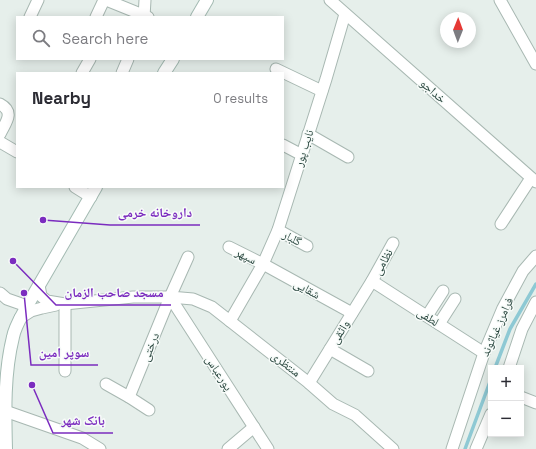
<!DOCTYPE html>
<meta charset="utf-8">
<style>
:root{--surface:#fff;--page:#f2f2f3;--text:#2b2b33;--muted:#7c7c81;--line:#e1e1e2}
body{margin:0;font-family:"Space Grotesk","Noto Naskh Arabic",sans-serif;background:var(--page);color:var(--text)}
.controls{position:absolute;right:12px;bottom:12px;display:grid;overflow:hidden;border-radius:0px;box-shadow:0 2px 10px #0003}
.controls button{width:36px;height:36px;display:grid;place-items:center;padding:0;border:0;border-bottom:1px solid var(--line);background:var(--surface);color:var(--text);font:20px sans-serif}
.compass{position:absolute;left:440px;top:12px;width:36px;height:36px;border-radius:50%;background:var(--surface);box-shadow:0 2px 10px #0003;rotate:1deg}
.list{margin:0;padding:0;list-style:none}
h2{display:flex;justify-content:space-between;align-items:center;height:52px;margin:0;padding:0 16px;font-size:17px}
h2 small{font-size:13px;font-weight:400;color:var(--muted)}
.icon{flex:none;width:22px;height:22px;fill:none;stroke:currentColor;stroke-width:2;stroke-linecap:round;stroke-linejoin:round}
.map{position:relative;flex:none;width:536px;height:449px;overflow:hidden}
.search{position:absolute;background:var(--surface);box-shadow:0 2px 10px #0003;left:16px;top:16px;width:268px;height:44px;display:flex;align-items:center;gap:10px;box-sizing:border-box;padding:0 14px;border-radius:0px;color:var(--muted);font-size:15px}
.panel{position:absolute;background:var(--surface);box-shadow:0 2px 10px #0003;left:16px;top:72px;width:268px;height:116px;border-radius:0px}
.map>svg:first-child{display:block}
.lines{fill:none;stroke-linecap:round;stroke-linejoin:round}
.stream{stroke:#8ec9d4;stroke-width:3.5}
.minor-casing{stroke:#a8b8b2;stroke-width:13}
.secondary-casing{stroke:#a4bbb3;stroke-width:14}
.minor{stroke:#fff;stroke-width:11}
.secondary{stroke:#fff;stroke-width:12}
.labels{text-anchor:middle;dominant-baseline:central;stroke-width:3;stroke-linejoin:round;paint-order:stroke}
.street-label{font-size:12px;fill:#24423a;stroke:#f7fbf9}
.leader{fill:none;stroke:#7b2cbf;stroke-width:1.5}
.callout-dot{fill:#7b2cbf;stroke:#f7fbf9;stroke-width:1.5}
.callout-label{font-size:13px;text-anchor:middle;font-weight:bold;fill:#7b2cbf;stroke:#f7fbf9;stroke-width:3;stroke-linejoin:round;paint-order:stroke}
</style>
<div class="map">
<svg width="536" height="449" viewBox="0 0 536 449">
<rect width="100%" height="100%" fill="#e6efeb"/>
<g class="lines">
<g class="stream">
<path d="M495,368l15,-39 26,-45"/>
<path d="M465,449l26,-70"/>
</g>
<g class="minor-casing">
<g id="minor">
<path d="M106,0l42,17"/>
<path d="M330,0l206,182"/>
<path d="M500,0l36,64"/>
<path d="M30,17l8,-17"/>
<path d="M96,17l8,-17"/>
<path d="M144,17l1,-17"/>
<path d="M276,69l46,22"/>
<path d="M82,73l8,-14"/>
<path d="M122,73l6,-14"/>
<path d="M0,104c15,8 6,18 0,30"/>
<path d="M308,134l40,23"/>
<path d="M0,142l17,10"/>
<path d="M283,145l19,10"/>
<path d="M75,187l16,10"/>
<path d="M501,224l30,-46"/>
<path d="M278,230l29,16"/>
<path d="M229,247l34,17 89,49"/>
<path d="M372,281l112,72"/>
<path d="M39,285l2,11 6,5 18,3 68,-7h37l23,2 19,8 97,76 24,21 22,11 38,34"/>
<path d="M0,293l7,6 20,7"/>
<path d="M170,297l98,152"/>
<path d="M65,304v67"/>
<path d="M427,316l16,-25"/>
<path d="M20,318l11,-7 11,-3 14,-3"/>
<path d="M230,321l33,-57 15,-34 48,-151 19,-65"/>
<path d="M439,324l16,-25"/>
<path d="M330,349l38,22"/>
<path d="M509,368l13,-39 14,-27"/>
<path d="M309,383l63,-102 21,-38"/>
<path d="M106,384l23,13 20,13"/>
<path d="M129,397l41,-100 18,-40"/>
<path d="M521,397l15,6"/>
<path d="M5,411l77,27 18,11"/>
<path d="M228,449l26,-22"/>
<path d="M452,449l32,-96 19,-45 20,-37 13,-15"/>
<path d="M476,449l15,-35"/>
</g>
</g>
<g class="secondary-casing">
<g id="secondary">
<path d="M197,17l10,-17"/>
<path d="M164,73l9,-14"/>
<path d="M6,449c-1,-37 -2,-76 7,-112 2,-11 9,-21 14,-31l69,-119"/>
</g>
</g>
<use href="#minor" class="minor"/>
<use href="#secondary" class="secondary"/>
</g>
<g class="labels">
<g class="street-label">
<text transform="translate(433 91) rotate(41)">خداجو</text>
<text transform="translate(304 148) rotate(-72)">نایب پور</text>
<text transform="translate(292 238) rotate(28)">گلبار</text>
<text transform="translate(246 256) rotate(27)">سپهر</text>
<text transform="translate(383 262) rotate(-61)">نظامی</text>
<text transform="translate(307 289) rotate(29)">شقایی</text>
<text transform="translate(428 317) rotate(33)">لطفی</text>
<text transform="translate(497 327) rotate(-66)">فرامرز غیاثوند</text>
<text transform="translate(340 332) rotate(-59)">واثقی</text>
<text transform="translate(150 347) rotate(-68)">درختی</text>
<text transform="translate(286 364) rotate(38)">منتظری</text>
<text transform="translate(219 373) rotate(57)">پورعباس</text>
</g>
</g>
<path class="leader" d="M43 220L110 225H200M13 261L56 305H171M24 293L31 365H98M32 385L53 433H113"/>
<g class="callout-dot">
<circle cx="43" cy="220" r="4"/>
<circle cx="13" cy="261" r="4"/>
<circle cx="24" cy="293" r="4"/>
<circle cx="32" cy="385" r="4"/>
</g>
<g class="callout-label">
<text x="155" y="217">داروخانه خرمی</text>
<text x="114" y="297">مسجد صاحب الزمان</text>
<text x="64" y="357">سوپر امین</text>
<text x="83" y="425">بانک شهر</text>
</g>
</svg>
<div class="controls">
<button>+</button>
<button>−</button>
</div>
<svg class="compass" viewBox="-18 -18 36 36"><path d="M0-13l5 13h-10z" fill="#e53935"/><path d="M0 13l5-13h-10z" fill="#7c7c81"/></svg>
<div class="search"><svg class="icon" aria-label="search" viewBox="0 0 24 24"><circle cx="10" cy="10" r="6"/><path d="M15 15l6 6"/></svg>Search here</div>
<section class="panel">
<h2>Nearby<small>0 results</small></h2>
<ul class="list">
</ul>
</section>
</div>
